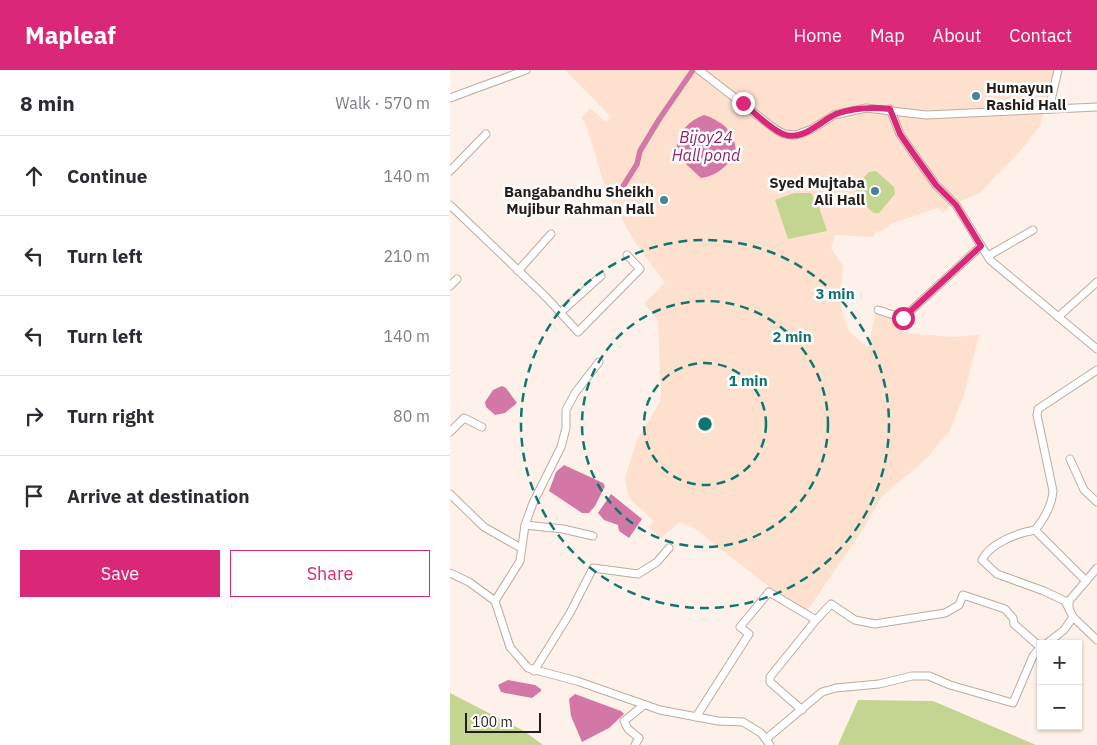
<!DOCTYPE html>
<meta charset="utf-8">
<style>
:root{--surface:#fff;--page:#f2f2f3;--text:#2b2b33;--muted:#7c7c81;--line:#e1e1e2;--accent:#db2777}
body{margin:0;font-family:"IBM Plex Sans",sans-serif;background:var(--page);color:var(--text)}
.controls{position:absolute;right:15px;bottom:15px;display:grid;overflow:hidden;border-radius:0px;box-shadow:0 1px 4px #0004}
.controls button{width:45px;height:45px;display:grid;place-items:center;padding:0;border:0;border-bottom:1px solid var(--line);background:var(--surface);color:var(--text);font:25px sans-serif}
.scale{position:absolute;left:15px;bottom:12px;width:76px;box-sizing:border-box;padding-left:5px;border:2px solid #251d19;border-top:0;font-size:14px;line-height:18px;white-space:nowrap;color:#251d19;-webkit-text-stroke:4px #fff;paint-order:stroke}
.stop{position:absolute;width:15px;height:15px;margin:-11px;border:4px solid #db2777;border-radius:50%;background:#fff}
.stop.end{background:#db2777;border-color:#fff;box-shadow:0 1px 5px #0008}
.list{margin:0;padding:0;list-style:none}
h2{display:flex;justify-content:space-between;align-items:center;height:65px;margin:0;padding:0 20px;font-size:21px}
h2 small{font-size:16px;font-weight:400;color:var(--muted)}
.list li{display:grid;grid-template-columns:32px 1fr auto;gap:15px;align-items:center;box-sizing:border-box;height:80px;padding:0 20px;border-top:1px solid var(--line)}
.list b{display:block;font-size:19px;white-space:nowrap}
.list em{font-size:16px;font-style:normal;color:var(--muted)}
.actions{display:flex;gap:10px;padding:15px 20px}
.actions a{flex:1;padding:11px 0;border:1px solid var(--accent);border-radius:0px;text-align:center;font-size:18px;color:var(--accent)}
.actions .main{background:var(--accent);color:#fff}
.icon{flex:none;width:28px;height:28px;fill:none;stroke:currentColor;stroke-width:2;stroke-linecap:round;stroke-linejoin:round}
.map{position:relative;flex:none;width:647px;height:675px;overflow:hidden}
header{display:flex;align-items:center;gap:30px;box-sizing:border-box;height:70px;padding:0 25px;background:var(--accent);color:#fff}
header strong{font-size:24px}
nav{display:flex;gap:28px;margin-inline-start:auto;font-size:18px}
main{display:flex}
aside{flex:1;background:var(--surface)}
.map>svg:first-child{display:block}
.built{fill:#fde0ce}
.green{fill:#c4d491}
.water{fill:#d377a6}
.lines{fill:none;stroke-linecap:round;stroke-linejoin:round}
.canal{stroke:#d377a6;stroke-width:5.5}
.minor-casing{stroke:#bfaa9e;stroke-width:9}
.minor{stroke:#fff;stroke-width:7}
.route{stroke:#db2777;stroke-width:6}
.ring{fill:none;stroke:#0f766e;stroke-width:2.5;stroke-dasharray:9 6}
.poi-dot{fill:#448697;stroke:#fff;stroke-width:2}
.labels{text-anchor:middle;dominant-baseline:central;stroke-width:5;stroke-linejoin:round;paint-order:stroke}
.poi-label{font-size:15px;font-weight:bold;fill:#251d19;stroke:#fff;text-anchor:end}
.water-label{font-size:16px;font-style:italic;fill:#8f2363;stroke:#fff}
.centre{fill:#0f766e;stroke:#fff;stroke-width:2.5}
.ring-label{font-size:15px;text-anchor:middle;font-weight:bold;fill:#0f766e;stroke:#fff;stroke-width:5;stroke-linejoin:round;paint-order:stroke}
</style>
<header>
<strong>Mapleaf</strong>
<nav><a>Home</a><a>Map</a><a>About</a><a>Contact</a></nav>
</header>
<main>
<aside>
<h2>8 min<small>Walk · 570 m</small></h2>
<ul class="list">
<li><svg class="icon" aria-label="ahead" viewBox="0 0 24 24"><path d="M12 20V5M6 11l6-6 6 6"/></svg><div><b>Continue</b></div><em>140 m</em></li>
<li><svg class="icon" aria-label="left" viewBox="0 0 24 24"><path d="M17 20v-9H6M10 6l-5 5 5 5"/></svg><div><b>Turn left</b></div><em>210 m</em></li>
<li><svg class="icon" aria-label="left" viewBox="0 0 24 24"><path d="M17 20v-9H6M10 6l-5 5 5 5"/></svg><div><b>Turn left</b></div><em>140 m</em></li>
<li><svg class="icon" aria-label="right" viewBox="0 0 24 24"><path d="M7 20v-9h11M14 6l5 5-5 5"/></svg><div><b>Turn right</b></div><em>80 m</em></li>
<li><svg class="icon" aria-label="arrive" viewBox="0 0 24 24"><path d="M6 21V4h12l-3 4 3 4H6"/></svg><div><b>Arrive at destination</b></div></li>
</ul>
<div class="actions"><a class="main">Save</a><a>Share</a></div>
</aside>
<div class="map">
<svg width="647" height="675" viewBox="0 0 647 675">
<rect width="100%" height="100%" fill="#fef1e9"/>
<path class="built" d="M115,0h489l-7,35 -8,22 -18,23 -41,43 -24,10 -2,-2 -11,12 -5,-5 -45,15 -13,9 -4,-1 -3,6 -38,-2 -4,13 12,18 -3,35 6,23 3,7 19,17 8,-37 34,10 -4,12 48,4 25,-2 -15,60 -15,37 -25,29 -42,35 -19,33 -56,82 -34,-21 -79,-62 -14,-6 -19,16 -12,-11 5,-6 -22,-20 -4,-7 -3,-17 12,-37 24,-40 -3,-80 -14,-17 21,-20 -30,-41 -28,-49 -22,-71 -4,-4 9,-10 16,14 5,-5z"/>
<g class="green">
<path d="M426,101l18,16 1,7 -16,19h-5l-17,-14 -1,-13 13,-14z"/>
<path d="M344,123h17l8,14 8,24 -39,8 -13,-39z"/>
<path d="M0,623l74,38 19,14h-93z"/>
<path d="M408,630l75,1 103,44h-198z"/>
</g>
<g class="water">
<path d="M254,45c20,7 31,17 32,38 -9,13 -19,23 -35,25l-15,-14 -10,-14c2,-18 12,-29 28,-35z"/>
<path d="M52,316l4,2 11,15 -12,10 -10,2 -9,-8 -1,-5 8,-12z"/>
<path d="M114,395l39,18 2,3 -10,20 -6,7h-7l-33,-22 7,-19z"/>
<path d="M161,424l31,25 -13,19 -10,-7 -1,-6 -14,-5 -6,-7z"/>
<path d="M58,610l27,5 6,4v2l-9,7 -27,-5 -4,-1 -3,-7z"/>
<path d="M125,624l46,17 3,3 -15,14 -27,14 -11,-26 -2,-17z"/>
</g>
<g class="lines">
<path class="canal" d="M172,118l15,-24 3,-13 20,-33 33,-48"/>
<g class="minor-casing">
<g id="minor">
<path d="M249,0l76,59 9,5 12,1 16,-6 22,-14 32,-7 60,7 171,-8"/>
<path d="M0,28l76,-28"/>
<path d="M440,39l10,25 13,19 23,32 20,20 34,55 107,89"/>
<path d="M599,39l9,-39"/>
<path d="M0,101l36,-37"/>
<path d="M0,135l97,93 31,34 62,-63 -13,-14"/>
<path d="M538,186l45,-26"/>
<path d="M68,201l33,-37"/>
<path d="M0,216l7,-7"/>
<path d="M428,240l25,8 78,-72"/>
<path d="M111,242l40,-36"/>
<path d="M608,247l39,-35"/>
<path d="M647,300l-59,39 -1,6 16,76c-1,14 -9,28 -18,39 -17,3 -45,13 -53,30l15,14 47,17 21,10 8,16 24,23"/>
<path d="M0,362l14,-14 18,9"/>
<path d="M620,389l14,31 13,12"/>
<path d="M0,424l34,33 37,21"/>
<path d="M75,455l8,-22 28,-56 5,-19v-18l9,-17 24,-31"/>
<path d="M585,460l51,51"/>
<path d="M0,503l19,9 26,19 15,46 18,21 49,13 83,29 58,11 25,1 18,11 9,12"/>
<path d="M45,531l25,-40 5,-36 38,4 30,7"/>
<path d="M619,538v-7l28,-33"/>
<path d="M596,574l18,-14 9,-13"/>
<path d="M84,601l36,-58 23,-45 45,6 19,-12 12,-14"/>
<path d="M352,640l-32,-28v-5l46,-57"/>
<path d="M246,647l53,-83 -9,-7 29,-35 47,28 15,-16 24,16 20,4 70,-11 14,-8 4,-10 42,14 8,9 1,6 25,22"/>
<path d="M316,669l56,-47 14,-4 43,-4 33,-8h17l21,9 63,18 20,-47 8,-10"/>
<path d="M185,675l4,-7 -11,-9 -4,-8 20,-16"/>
</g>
</g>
<use href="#minor" class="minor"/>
</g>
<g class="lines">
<path class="route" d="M293,33c12,10 26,25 40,31 20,8 37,-13 53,-20 17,-6 37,-7 54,-5l10,25 13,19 23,32 20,20 25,41 -78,72"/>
</g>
<g class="ring">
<circle cx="255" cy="354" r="61"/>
<circle cx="255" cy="354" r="123"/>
<circle cx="255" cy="354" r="184"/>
</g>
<g class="poi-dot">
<circle cx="526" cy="26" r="5"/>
<circle cx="425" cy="121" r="5"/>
<circle cx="214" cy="130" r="5"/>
</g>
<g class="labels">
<g class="poi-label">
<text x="536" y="17" text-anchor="start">Humayun<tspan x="536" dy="17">Rashid Hall</tspan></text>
<text x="415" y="112">Syed Mujtaba<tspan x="415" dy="17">Ali Hall</tspan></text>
<text x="204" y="121">Bangabandhu Sheikh<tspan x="204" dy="17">Mujibur Rahman Hall</tspan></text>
</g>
<g class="water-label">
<text x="256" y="67">Bijoy24<tspan x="256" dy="18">Hall pond</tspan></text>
</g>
</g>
<circle cx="255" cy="354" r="8" class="centre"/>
<g class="ring-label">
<text x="385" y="229">3 min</text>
<text x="342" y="272">2 min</text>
<text x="298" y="316">1 min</text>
</g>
</svg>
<div class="controls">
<button>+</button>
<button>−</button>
</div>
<div class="scale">100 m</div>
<div class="stop" style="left:453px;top:248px"></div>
<div class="stop end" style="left:293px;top:33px"></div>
</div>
</main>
